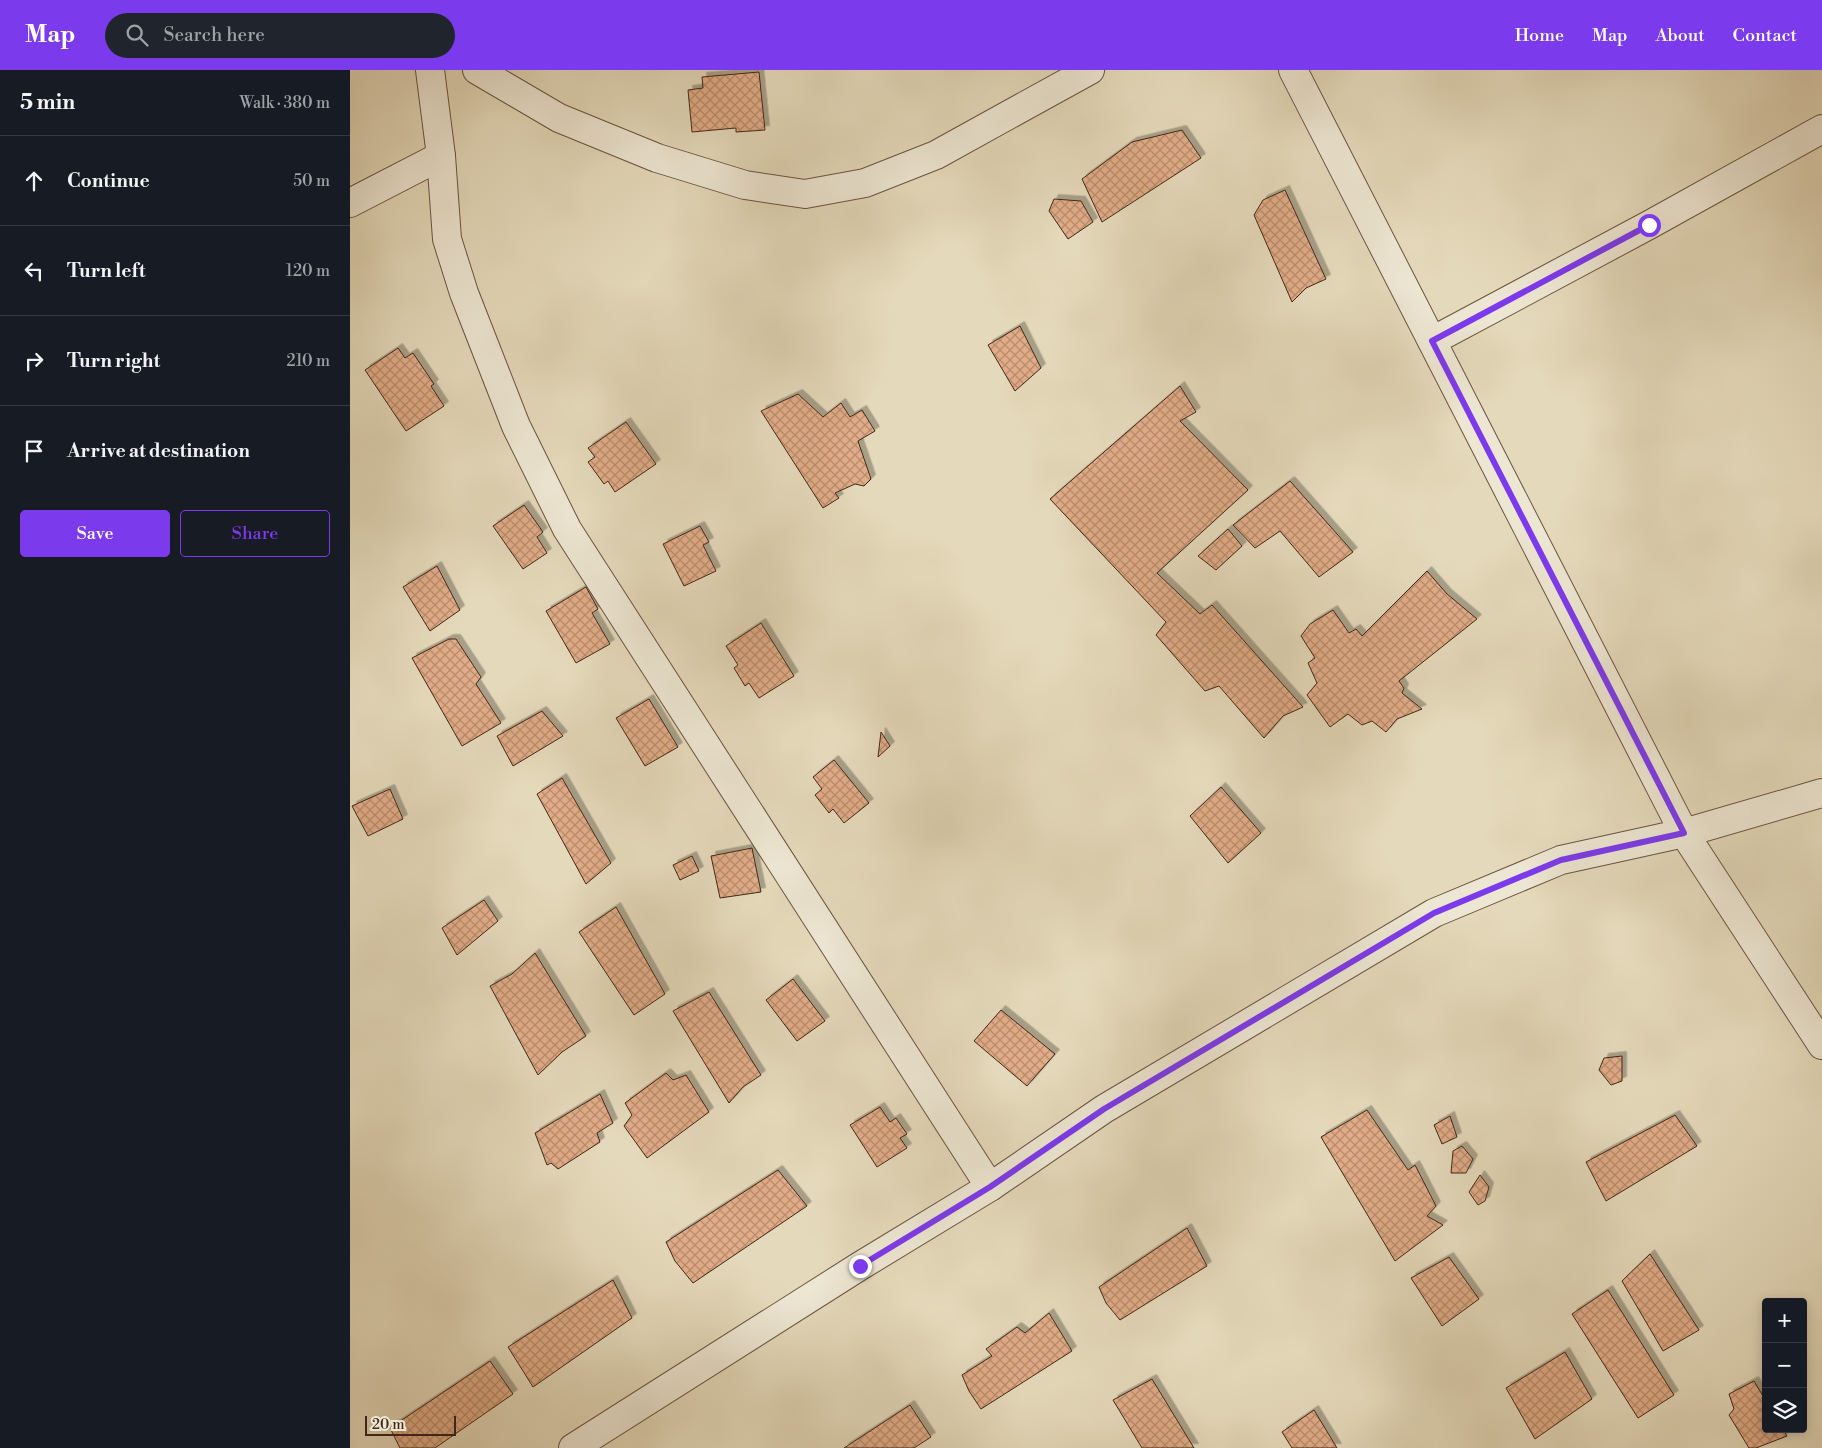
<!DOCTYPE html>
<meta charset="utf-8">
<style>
:root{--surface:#171b24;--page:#20242c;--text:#f1f3f6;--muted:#9ea1a6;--line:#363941;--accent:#7c3aed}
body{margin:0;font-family:"Libre Bodoni",serif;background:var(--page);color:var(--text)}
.controls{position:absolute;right:15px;bottom:15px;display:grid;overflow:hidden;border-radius:5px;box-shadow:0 2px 12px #0003}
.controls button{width:45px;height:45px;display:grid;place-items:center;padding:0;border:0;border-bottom:1px solid var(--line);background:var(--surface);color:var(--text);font:25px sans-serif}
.scale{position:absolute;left:15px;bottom:12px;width:91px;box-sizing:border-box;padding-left:5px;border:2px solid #422717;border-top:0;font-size:14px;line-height:18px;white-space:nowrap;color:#422717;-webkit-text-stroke:4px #ede6d2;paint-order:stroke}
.stop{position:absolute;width:15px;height:15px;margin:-11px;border:4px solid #7c3aed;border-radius:50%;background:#fff}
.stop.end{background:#7c3aed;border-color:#fff;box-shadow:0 1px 5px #0008}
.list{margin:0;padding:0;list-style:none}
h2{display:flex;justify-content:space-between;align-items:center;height:65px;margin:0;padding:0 20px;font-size:21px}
h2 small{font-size:16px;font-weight:400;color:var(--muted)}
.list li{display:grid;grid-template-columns:32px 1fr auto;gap:15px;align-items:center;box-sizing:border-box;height:90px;padding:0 20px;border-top:1px solid var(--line)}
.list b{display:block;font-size:19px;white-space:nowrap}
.list em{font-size:16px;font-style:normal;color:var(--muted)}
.actions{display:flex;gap:10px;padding:15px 20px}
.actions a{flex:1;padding:11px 0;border:1px solid var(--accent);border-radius:5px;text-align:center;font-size:18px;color:var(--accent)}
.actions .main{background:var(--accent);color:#fff}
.icon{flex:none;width:28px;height:28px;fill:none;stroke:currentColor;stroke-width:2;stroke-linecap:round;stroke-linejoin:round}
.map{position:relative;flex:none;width:1472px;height:1378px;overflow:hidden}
header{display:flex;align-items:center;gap:30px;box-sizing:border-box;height:70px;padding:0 25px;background:var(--accent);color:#fff}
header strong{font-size:24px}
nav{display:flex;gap:28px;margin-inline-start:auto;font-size:18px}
.search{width:350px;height:45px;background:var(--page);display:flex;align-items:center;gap:12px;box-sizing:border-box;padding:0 18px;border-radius:28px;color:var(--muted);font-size:19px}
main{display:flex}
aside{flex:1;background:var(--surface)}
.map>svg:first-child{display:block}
.building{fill:url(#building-cross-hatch);stroke:#422717;filter:url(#shadow)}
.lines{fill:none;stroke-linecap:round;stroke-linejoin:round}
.minor-casing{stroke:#6a5440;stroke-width:30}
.minor{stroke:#ede6d2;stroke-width:28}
.route{stroke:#7c3aed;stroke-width:6}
</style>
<header>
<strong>Map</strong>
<div class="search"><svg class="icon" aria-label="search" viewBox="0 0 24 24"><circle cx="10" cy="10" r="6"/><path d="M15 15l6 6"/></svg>Search here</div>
<nav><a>Home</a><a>Map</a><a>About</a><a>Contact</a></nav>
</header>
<main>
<aside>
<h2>5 min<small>Walk · 380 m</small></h2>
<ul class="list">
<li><svg class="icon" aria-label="ahead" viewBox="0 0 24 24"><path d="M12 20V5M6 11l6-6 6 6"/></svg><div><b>Continue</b></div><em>50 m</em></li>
<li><svg class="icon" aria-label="left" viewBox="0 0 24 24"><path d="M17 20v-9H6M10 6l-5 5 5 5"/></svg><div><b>Turn left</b></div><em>120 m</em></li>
<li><svg class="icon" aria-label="right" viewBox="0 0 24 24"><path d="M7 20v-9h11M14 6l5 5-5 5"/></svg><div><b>Turn right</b></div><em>210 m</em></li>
<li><svg class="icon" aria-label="arrive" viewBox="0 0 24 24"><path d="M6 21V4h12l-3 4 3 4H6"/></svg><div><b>Arrive at destination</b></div></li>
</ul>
<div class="actions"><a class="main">Save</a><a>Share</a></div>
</aside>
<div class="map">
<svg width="1472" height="1378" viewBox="0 0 1472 1378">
<defs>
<pattern id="building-cross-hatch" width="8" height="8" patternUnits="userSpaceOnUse" patternTransform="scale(1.25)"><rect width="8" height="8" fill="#e1ac87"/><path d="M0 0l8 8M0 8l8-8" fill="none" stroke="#b88c6d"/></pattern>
<filter id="shadow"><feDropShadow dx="4.5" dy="-4.5" stdDeviation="0" flood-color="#0004"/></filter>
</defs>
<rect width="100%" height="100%" fill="#e4d9ba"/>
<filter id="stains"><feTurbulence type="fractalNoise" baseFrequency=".004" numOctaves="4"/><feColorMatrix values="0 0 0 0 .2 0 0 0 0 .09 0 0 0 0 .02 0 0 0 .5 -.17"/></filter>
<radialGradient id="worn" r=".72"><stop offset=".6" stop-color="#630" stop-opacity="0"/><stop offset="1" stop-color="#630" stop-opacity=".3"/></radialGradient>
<g class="building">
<path d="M409,2l6,58 -29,2v-4l-44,4 -4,-42 15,-2 -1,-11z"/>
<path d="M832,60l19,28 -99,64 -20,-43 50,-37z"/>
<path d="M935,120l41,89 -20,9 -14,14 -38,-87 9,-15z"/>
<path d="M704,129l27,2 12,21 -25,17 -19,-28z"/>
<path d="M670,256l21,42 -26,23 -27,-46z"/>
<path d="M48,278l7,10 8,-5 21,31 -3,2 13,20 -38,25 -41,-61z"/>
<path d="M830,316l16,26 -16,9 68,69 -91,83 43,41 12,-9 91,102 -20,9 -19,22 -45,-52 -14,5 -49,-56 10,-13 -116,-123z"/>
<path d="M448,324l25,23 18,-14 9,14 12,-7 13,21 -17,10 13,38 -7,7 -9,-2 -20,9 4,5 -16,10 -62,-97z"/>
<path d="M276,352l30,42 -41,28 -7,-11 -4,3 -16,-22 7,-5 -7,-9z"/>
<path d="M940,411l63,71 -34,25 -39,-46 -25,17 -22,-23z"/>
<path d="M174,435l19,27 -6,5 10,16 -24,16 -30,-43z"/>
<path d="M350,456l9,16 -6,3 13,26 -32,15 -21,-42z"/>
<path d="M878,459l14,17 -26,24 -18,-14z"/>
<path d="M87,496l23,44 -30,21 -27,-44z"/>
<path d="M1077,501l20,23 30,25 -78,62 5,7 -2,5 20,16 -25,10 -11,13 -14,-11 -10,4 -14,-11 -18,13 -23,-32 10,-12 -9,-20 7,-5 -14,-22 9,-12 23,-14 16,23 7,-4 6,7z"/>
<path d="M236,517l12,22 -6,4 18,31 -34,19 -30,-52z"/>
<path d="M411,553l33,53 -35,22 -10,-15 -4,3 -11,-18 4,-3 -12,-19z"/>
<path d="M99,569h7l25,38 -5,7 25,39 -39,23 -50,-88z"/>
<path d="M299,629l29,48 -33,19 -29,-48z"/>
<path d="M192,641l21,25 -50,30 -16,-30z"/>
<path d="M531,662l9,14 -12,11z"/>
<path d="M484,690l35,43 -25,20 -11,-14 -4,4 -14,-18 7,-6 -9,-12z"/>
<path d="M212,708l49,85 -25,21 -49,-90z"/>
<path d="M871,717l40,46 -33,30 -38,-47z"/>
<path d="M40,719l13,30 -35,17 -16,-30z"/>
<path d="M402,778l9,44 -41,6 -9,-42z"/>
<path d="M342,786l7,15 -19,9 -7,-15z"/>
<path d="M134,830l14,21 -41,34 -15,-27z"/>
<path d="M266,837l49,87 -31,21 -55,-83z"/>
<path d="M185,883l51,83 -24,16 -24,23 -48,-89 22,-12z"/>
<path d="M443,909l32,42 -28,20 -31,-41z"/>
<path d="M359,922l52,83 -18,12 -14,16 -56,-92z"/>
<path d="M651,940l54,44 -28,32 -53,-45z"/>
<path d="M1272,986v25l-11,4 -12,-15 5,-12z"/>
<path d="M316,1003l7,7 13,-5 23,37 -62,46 -23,-32 8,-11 -7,-12z"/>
<path d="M250,1024l13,29 -16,10 3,9 -42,27 -7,-6 -4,2 -12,-32z"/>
<path d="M530,1037l10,15 6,-4 11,16 -7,4 7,10 -30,19 -27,-42z"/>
<path d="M1017,1040l41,60 7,-5 21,41 -9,10 16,9 -48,36 -74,-124z"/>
<path d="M1325,1045l22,31 -91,55 -20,-39z"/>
<path d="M1100,1046l7,21 -15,7 -8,-19z"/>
<path d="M1112,1076l11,13 -7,14h-15l2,-22z"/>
<path d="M428,1100l29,36 -114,77 -18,-22 -9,-19z"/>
<path d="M1130,1105l9,12 -4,14 -7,4 -9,-13z"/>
<path d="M837,1158l20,38 -87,54 -14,-17 -7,-16z"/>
<path d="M1300,1184l49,76 -36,21 -41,-70z"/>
<path d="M1099,1187l30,42 -37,27 -31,-48z"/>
<path d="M263,1210l19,38 -99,69 -25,-40z"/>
<path d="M1258,1220l66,105 -36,23 -66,-104z"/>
<path d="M699,1243l23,38 -91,58 -12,-18 -7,-16 30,-19 -6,-7 31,-22 8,6z"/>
<path d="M1215,1282l27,47 -57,40 -29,-51z"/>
<path d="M140,1291l23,33 -78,54h-35l-10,-20z"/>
<path d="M802,1309l42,69h-52l-29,-48z"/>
<path d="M1404,1311l12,20v28h17l4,7 -31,12h-7l-20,-33 5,-6 -5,-15z"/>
<path d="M560,1335l21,32 -17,11h-70z"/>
<path d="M964,1340l23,38h-45l-10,-16z"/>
</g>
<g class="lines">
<g class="minor-casing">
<g id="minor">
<path d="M80,0l11,86 6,83 17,54 52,133 51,103 423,658"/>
<path d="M127,0l82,48 98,40 88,27 60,9 60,-11 71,-28 154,-85"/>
<path d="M943,0l391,763 138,212"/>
<path d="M0,133l91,-47"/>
<path d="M1082,271l217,-116 173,-96"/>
<path d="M223,1378l287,-182 130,-79 114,-78 330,-196 127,-53 123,-27 138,-40"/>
</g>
</g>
<use href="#minor" class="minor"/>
</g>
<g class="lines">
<path class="route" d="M510,1196l130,-79 114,-78 330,-196 127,-53 123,-27 -252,-492 217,-116"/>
</g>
<rect width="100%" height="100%" filter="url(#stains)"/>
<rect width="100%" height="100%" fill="url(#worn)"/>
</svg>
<div class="controls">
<button>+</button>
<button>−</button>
<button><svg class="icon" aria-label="layers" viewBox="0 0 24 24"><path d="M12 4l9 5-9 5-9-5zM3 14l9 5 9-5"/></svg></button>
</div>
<div class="scale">20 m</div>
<div class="stop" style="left:1299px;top:155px"></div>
<div class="stop end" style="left:510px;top:1196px"></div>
</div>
</main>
